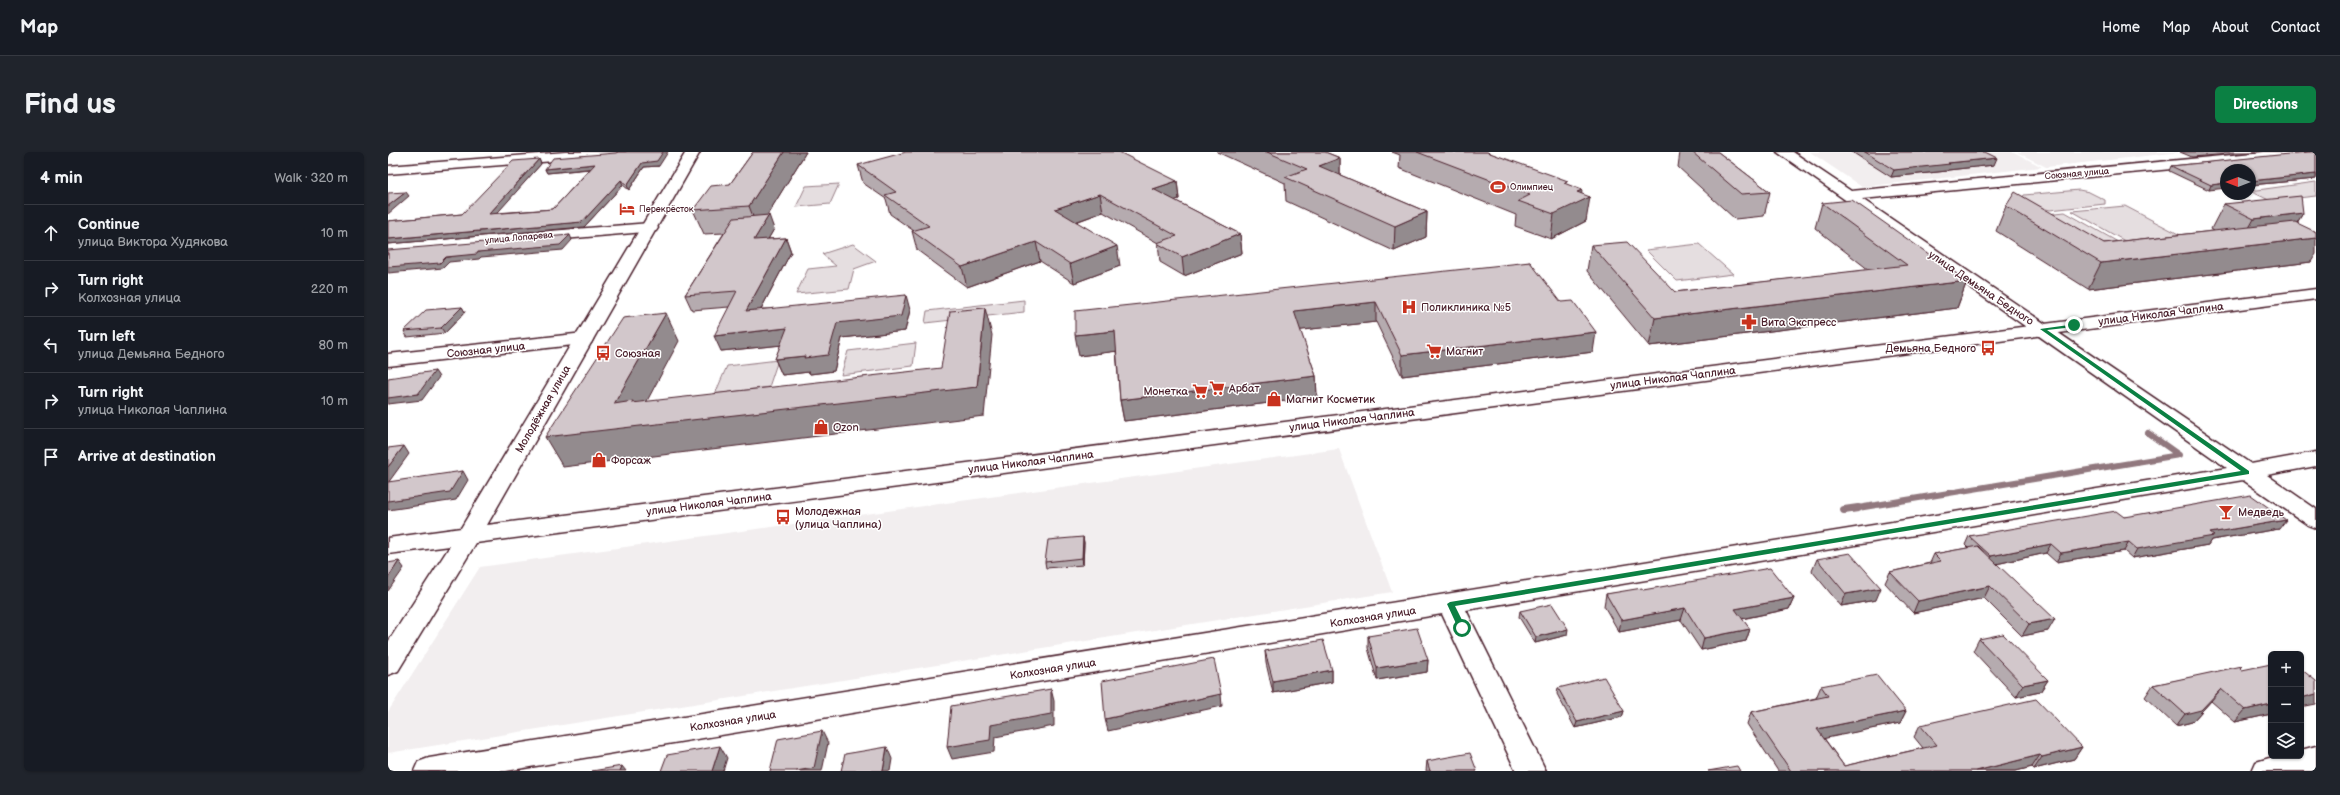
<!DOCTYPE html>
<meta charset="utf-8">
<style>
:root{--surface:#171b24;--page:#20242c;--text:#f1f3f6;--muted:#9ea1a6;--line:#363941;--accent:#0b8043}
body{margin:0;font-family:"Balsamiq Sans",sans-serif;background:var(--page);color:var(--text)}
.controls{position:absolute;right:12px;bottom:12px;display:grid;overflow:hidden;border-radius:6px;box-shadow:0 1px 3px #0004}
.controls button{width:36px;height:36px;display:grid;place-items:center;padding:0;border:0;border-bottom:1px solid var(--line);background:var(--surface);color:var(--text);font:20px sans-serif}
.compass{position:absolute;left:1832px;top:12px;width:36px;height:36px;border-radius:50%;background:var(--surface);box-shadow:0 1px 3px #0004;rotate:270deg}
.stop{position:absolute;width:12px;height:12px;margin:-9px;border:3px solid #0b8043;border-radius:50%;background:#fff}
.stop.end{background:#0b8043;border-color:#fff;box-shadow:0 1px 4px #0008}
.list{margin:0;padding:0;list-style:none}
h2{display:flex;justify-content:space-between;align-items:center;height:52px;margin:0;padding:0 16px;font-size:17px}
h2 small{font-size:13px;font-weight:400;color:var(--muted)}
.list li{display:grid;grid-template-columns:26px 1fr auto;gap:12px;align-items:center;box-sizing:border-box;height:56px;padding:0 16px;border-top:1px solid var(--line)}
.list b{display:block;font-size:15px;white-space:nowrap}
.list p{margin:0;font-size:13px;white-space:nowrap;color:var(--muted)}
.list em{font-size:13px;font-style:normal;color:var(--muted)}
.icon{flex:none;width:22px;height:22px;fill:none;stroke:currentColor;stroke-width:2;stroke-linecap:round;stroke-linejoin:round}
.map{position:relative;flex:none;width:1928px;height:619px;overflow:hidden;border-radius:6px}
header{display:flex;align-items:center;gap:24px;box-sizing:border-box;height:56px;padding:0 20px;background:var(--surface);border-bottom:1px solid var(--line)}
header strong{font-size:19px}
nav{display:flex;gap:22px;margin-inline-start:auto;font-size:14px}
.intro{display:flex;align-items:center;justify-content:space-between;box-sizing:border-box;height:96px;padding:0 24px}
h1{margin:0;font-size:28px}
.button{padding:10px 18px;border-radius:6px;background:var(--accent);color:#fff;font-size:14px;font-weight:700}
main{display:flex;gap:24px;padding:0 24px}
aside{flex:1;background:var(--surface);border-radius:6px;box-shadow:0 1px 3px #0004}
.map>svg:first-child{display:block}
.built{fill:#f2eeef}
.green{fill:#e5dee0;stroke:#987e86}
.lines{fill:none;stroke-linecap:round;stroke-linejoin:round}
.stream-far1{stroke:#91787e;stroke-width:6}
.stream{stroke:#91787e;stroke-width:8}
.minor-casing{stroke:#4a1f2b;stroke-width:3}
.tertiary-casing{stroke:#4a1f2b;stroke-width:3}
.minor{fill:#fff;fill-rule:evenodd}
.tertiary{fill:#fff;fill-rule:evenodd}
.wall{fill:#b5abaf;stroke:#4a1f2b}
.shaded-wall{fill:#938b8e;stroke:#4a1f2b}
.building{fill:#d2c7cb;stroke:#4a1f2b}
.route{fill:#0b8043}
.labels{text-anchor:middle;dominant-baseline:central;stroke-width:3;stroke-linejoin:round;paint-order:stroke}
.far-street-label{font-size:9px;fill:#4a1f2b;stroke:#fff}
.far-poi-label{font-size:9px;fill:#4a1f2b;stroke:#fff;text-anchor:start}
.street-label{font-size:11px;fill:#4a1f2b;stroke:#fff}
.poi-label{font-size:11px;fill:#4a1f2b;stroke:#fff;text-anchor:start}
</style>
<header>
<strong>Map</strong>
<nav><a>Home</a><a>Map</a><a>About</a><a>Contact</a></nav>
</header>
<div class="intro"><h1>Find us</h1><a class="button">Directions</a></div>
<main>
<aside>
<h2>4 min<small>Walk · 320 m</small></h2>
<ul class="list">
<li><svg class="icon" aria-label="ahead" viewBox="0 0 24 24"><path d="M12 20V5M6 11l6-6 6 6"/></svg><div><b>Continue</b><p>улица Виктора Худякова</p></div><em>10 m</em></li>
<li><svg class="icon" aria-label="right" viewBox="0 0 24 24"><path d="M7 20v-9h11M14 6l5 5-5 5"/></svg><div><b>Turn right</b><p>Колхозная улица</p></div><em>220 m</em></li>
<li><svg class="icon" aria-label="left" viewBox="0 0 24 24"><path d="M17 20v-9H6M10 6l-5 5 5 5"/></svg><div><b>Turn left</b><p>улица Демьяна Бедного</p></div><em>80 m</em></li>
<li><svg class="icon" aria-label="right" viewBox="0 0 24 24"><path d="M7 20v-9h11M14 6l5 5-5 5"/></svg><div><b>Turn right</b><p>улица Николая Чаплина</p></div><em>10 m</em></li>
<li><svg class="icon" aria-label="arrive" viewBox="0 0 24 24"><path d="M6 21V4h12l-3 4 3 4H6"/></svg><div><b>Arrive at destination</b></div></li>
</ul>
</aside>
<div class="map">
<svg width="1928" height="619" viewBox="0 0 1928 619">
<rect width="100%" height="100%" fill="#fff"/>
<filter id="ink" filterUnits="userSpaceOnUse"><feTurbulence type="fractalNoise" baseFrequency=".025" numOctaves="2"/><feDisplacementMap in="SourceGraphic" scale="8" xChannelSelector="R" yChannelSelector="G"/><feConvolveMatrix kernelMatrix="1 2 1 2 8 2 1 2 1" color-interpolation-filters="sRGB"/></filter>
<g filter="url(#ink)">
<g class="built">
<path d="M1422,0h204l28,15 -180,20z"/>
<path d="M1629,0h164l-135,15z"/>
<path d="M951,297l53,143 -1004,161v-41l92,-145z"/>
</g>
<g class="green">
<path d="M1928,30v14l-45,5 -21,-10z"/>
<path d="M451,32l-9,20 -34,3 10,-21z"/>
<path d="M1691,38l10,2 16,8v4l-55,6 -8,-2 -19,-11 1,-2z"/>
<path d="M1737,54l61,32 -56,6 -58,-33z"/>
<path d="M1677,60l60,34 -39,4 -57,-34z"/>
<path d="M465,92l23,17 -22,8 -5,20 -53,5 12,-25 28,-3 -14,-12z"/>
<path d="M1311,92l34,30 -56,7 -31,-31z"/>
<path d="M636,148v12l-99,11 2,-12z"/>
<path d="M528,191l-3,23 -72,9 7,-24z"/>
<path d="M390,208l-9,27 -54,7 12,-28z"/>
</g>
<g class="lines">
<path class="stream-far1" d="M1464,357l327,-54 -31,-22"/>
<path class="stream" d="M1456,358l14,-2"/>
<g class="minor-casing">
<g id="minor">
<path d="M177,0h60l-7,4 -230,18v-8z"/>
<path d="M1389,0h16l58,39 413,-39h50l-7,4 -445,43 389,265 65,-12v14l-49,9 49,34v19l-8,-3 -65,-45 -777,130 80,161h-30l-74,-157 -936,157h-92l4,-9 11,-4 1798,-290z"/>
<path d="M262,71l6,2 2,3 -2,3 -268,23v-10z"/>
<path d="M196,181l7,2 2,4 -2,4 -203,23v-12z"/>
<path d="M1928,594v25h-64l4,-9 20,-6h25v-6z"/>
</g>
</g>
<g class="tertiary-casing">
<path id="tertiary" d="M298,0h14l-213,373 1829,-236v10l-1840,244 -78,128 -10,4v-33l62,-96 -62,8v-16l73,-10z"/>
</g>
<use href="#minor" class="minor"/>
<use href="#tertiary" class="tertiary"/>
</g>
<g class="wall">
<path d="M365,0h53l-39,63 7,14 -6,10 18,-1 5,14 -30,57 149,1 -5,21 -63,7 -8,33 -24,3 -1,-2 -27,3 -7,-16 6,-14 -60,6 8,-44 -37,3 -7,-15 39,-62 -20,1 -11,-24 37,-26z"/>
<path d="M829,0h108l15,6v17l87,37 -1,25 -32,14 -108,-50 -1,-18z"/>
<path d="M1004,0h95l81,33 14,9 4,27 -35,18 -36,-13 1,-11 -117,-47 1,-13z"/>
<path d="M1292,0h38l52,40 -6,24 -29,3 -57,-52z"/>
<path d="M1464,0h133l9,13 -46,5 -1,1 -56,6z"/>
<path d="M1792,0h76l-64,5z"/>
<path d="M1928,0v27l-66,6v-15l-41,20 -40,-19 2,-5z"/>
<path d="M151,7l2,5 -45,49 57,-4 37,-40 -43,4 -2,-4 114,-3 -15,1 -15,23 -6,-5 -39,42 -196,17v-23l74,-7z"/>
<path d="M470,13l319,16 2,18 -5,1 66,34 2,19 -58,23 -24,-14 -2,-19 -55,-31 -27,10 44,44 -46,17 -34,-22 -73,26 -50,-37 -5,-19h2l-24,-17 -4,-15 -23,-16z"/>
<path d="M1434,51l145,78 -10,27 -308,38 -62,-75 4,-26 84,47 194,-22 -54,-42z"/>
<path d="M1836,52l79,9 -6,10 14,39 -223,27 -92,-58 10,-25 98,37 110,-12 -3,-2z"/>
<path d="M1142,110l63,90 -191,24 -26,-54 -76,8 16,46 1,21 -193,24 -4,-21 -4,-49 -37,5z"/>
<path d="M74,155l3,5 -20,21 -38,4 -3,-6z"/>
<path d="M1736,365l155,12 -68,11 -3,5 -76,13 -8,-7 -68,11 -10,-9 -50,11 52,67 -26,5 -38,-38 -71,15 -28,-30 5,-11 40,-9 4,-9 34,-6 -3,-3 4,-9z"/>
<path d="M695,385l1,6 -1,22 -37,3 -1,-6z"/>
<path d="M1429,407l59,41 -35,6 -29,-35z"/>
<path d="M1255,438l151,8 -5,11 -47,10 8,10 -4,12 -45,9 -20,-30 -62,12 -15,-26 2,-12z"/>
<path d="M1132,459l47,24 -32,8 -16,-26z"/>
<path d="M980,484l60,24 -1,12 -50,8 -9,-32z"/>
<path d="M1591,487l69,41 -8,12 -24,5 -43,-46z"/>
<path d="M877,499l67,19v12l-59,11 -7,-30z"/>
<path d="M1852,516l31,46 -36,8 -24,-21 -19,21 -16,4 -31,-29 8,-12z"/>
<path d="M1433,534l85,25 -6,12 -76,15 20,28 79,-18 -9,-11 6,-12 162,22 -8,12 -40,10 -2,-2 -16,4h-238l-31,-47 4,-12 65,-14z"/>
<path d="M1170,536l66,23 -2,6 -47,11 -18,-34z"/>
<path d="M1039,609l50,10h-51z"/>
</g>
<g class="shaded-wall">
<path d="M275,0h5l-9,14 -15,1 -15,23 -2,-5 15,-22z"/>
<path d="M396,0h22l-48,78 -9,-24z"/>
<path d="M952,6v23l-21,-15z"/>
<path d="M1609,6l-3,7 -46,5 -1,1 -56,6 3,-7 54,-7z"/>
<path d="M151,7l2,5 -49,55 -3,-5z"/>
<path d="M207,12l2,4 -50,5 -2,-4z"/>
<path d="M1928,22v5l-66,6v-4z"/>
<path d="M233,28l2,5 -39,42 -196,17v-5l194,-17z"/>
<path d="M789,29l2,18 -24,8 -2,-18z"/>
<path d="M1838,31v5l-17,2 2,-5z"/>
<path d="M1194,38l-1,11 9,-4 -4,24 -35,18 3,-25 23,-22z"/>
<path d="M18,40l3,4 -21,18v-8z"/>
<path d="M712,42l3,18 -45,16 -3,-19z"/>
<path d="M1039,60l-1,25 -32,14 1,-25z"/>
<path d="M1915,61l-15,25 -48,6 14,-25z"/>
<path d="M381,63l5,14 -15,26 -5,-15z"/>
<path d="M852,82l2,19 -58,23 -2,-19z"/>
<path d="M182,83l2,5 -9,10 -82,7 -2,2 -30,3 -6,6 -55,5v-6l90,-15z"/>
<path d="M398,86l5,14 -39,74 -6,-15z"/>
<path d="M1928,86v16l-5,8 -223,27 13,-26z"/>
<path d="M648,90l4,19 -73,26 -5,-20z"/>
<path d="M729,94l3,20 -46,17 -4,-19z"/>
<path d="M1579,129l-10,27 -308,38 6,-28z"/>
<path d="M518,143l4,15 -5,21 -63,7 -8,33 -24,3 -1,-2 -27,3 -7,-16 30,-3 32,-33z"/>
<path d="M988,150v20l-82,9v-20z"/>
<path d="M74,155l3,5 -20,21 -4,-5z"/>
<path d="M597,156l7,27 -8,81 -421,51 -18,-30 69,-33 52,-91 13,28 -39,73 337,-27z"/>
<path d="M399,176l6,16 -72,7 -7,-15z"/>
<path d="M727,179l3,20 -39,5 -4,-21z"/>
<path d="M1208,180l-3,20 -191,24v-21z"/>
<path d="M47,219l4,6 -17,23 -34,4v-6z"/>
<path d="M928,224l1,21 -193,24 -4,-21z"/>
<path d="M16,294l5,8 -21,29v-16z"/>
<path d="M75,319l5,9 -12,20 -68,10v-9z"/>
<path d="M1898,368l-7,9 -68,11 -3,5 -76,13 5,-9 73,-16z"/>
<path d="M695,385l1,6 -1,22 -1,-7z"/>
<path d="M1741,390l-5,9 -68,11 5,-9z"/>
<path d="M1663,392l-5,9 -59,13 4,-10z"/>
<path d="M11,409l5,7 -16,23v-13z"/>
<path d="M1602,434l-6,12 -71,15 5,-12z"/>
<path d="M1493,436l-5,12 -35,6 5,-12z"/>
<path d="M1406,446l-5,11 -58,12 4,-12z"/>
<path d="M1297,456l-4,12 -62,12 2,-12z"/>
<path d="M1667,467l-7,12 -26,5 7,-12z"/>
<path d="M1180,477l-1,6 -32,8 1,-6z"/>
<path d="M1362,477l-4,12 -45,9 3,-12z"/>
<path d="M1040,508l-1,12 -50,8v-12z"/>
<path d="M944,518v12l-59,11v-12z"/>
<path d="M1660,528l-8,12 -24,5 7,-12z"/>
<path d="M663,537l3,12v25l-59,11 -1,15 -42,7 -5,-12 44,-22z"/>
<path d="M1833,537l-10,12 -19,21 -16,4 9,-12z"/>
<path d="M833,542l1,12 -114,25 -3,-12z"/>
<path d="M1928,542v10l-15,3v-9z"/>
<path d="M1883,552v10l-36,8 10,-12z"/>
<path d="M1236,559l-2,6 -47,11 2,-6z"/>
<path d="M1518,559l-6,12 -88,18 5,-12z"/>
<path d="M434,579l6,12 -6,28h-26z"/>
<path d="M332,594l7,12 -4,13h-11z"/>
<path d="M499,595l5,12 -2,12h-7z"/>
<path d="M1694,595l-8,12 -40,10 8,-12z"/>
<path d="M1652,603l-8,12 -16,4h-40z"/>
<path d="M234,614l4,5h-6z"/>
</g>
<g class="building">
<path d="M230,0h45l-6,9 -15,2 -15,22 -6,-5 -39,42 -194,17v-18l74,-7 51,-53 26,-2 -50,55 64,-5 42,-45 -50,5 8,-11 63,-5z"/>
<path d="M365,0h31l-35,54 -56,4 18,-24 19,-2z"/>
<path d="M518,0h213l58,29 -24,8 87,45 -58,23 -25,-14 20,-7 -77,-42 -45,15 62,37 -47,18 -34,-22 -74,25 -50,-36 17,-5 -44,-31 11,-3 -38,-27z"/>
<path d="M879,0h58l15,6 -21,8 108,46 -32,14 -110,-49 22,-8z"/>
<path d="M1029,0h70l81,29 -4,2 18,7 -5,2 13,5 -36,17 -36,-13 12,-6z"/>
<path d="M1304,0h26l52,40 -29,2z"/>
<path d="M1477,0h120l12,6 -49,5 2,1 -56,6z"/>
<path d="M1920,0h8v22l-66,7v-11h-24v13l-15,2 -40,-19z"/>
<path d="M18,40l-18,14v-13z"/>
<path d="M1627,40l89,51 191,-21 21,10v6l-215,25 -95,-57z"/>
<path d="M1913,44l2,17 -49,6 -30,-15z"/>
<path d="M1464,48l115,81 -312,37 -64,-73 36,-3 48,50 232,-27 -85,-62z"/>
<path d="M381,63l-15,25 32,-2 -40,73 160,-16 -5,21 -64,7 -9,32 -24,3 1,-2 -30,3 12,-31 -73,8 23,-45 -52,4 49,-77z"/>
<path d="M182,83l-10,10 -82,7 -1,2 -31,3 -6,6 -52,4v-17z"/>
<path d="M1142,110l31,40 12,-1 23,31 -194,23 -26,-53 -82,9 22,65 -196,24 -5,-69 -40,4v-24z"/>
<path d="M74,155l-21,21 -37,3 22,-21z"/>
<path d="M597,156l-8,79 -432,50 78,-119 43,-5 -52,91 19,-3 -1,2 309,-35 9,-57z"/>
<path d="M47,219l-17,23 -30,4v-20z"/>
<path d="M16,294l-16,21v-19z"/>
<path d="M75,319l-13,21 -62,9v-19z"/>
<path d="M1863,343l35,25 -76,13 4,3 -77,13 -8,-7 -68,11 -10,-9 -60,12 -22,-20 147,-25 8,6z"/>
<path d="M695,385l-1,21 -37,4 3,-22z"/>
<path d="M1590,394l77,73 -26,5 -39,-38 -72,15 -28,-29 51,-11 -7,-7z"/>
<path d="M1462,401l31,35 -35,6 -29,-35z"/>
<path d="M11,409l-11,17v-15z"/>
<path d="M1382,416l24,30 -59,11 15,20 -46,9 -19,-30 -64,12 -15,-26 36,-6 1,2z"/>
<path d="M1164,452l16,25 -32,8 -16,-26z"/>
<path d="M1029,476l11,32 -51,8 -9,-32z"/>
<path d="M1615,482l45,46 -25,5 -44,-46z"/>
<path d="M935,488l9,30 -59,11 -8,-30z"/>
<path d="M826,507l7,35 -116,25 -3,-38z"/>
<path d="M1883,512v40l-26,6 -24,-21 -20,21 -16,4 -32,-29 89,-19 -2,2 2,2z"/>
<path d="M1913,517l15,12v13l-15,4z"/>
<path d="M1489,523l29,36 -89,18 27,37 93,-21 -17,-20 116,-26 46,48 -40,10 -2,-2 -64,16h-185l-40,-59 77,-16 -7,-10z"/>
<path d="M1216,525l20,34 -47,11 -19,-34z"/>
<path d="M663,537v25l-60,11 -1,15 -43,7 4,-41z"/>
<path d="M434,579l-8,37 -18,3h-26l8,-32z"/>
<path d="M332,594l-8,25h-51l6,-16z"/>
<path d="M499,595l-4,24h-42l4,-17z"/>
<path d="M1082,601l7,18h-47l-3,-10z"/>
<path d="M234,614l-2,5h-28z"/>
<path d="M1349,614l3,5h-32z"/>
</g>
</g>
<path class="route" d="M1688,172l-2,3 -27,3 202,141v3l-794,132 11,22 -4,3 -3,-1 -12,-26 3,-2 791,-131 -201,-142z"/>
<defs>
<g id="stadium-bare" transform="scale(1.2)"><path d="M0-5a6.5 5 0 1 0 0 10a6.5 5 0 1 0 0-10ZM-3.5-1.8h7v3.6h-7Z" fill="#c8321e" stroke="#fff" stroke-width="2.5" paint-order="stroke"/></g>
<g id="hotel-bare" transform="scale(1.2)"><path d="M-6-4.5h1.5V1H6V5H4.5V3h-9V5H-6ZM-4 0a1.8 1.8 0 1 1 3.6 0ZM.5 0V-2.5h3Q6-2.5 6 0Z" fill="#c8321e" stroke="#fff" stroke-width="2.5" paint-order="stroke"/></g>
<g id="hospital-bare" transform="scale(1.2)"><path d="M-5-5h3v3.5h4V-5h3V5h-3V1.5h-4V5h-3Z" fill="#c8321e" stroke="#fff" stroke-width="2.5" paint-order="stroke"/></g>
<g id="pharmacy-bare" transform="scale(1.2)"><path d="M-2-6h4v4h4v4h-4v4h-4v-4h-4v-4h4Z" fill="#c8321e" stroke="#fff" stroke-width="2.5" paint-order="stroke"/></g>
<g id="bus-bare" transform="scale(1.2)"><path d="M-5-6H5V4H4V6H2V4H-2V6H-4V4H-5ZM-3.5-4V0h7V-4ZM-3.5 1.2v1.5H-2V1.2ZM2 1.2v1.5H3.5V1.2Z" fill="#c8321e" stroke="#fff" stroke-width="2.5" paint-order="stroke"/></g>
<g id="supermarket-bare" transform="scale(1.2)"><path d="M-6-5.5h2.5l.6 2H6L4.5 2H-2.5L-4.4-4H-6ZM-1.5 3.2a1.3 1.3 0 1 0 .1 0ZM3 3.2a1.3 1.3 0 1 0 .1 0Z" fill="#c8321e" stroke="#fff" stroke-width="2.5" paint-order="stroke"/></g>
<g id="shop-bare" transform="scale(1.2)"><path d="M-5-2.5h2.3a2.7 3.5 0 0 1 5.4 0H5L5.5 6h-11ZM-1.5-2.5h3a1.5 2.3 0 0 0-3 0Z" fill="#c8321e" stroke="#fff" stroke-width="2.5" paint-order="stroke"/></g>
<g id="bar-bare" transform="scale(1.2)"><path d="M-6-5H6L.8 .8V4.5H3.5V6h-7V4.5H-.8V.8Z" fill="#c8321e" stroke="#fff" stroke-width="2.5" paint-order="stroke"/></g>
</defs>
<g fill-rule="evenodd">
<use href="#stadium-bare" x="1110" y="35"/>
<use href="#hotel-bare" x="239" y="57"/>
<use href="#hospital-bare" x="1021" y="155"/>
<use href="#pharmacy-bare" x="1361" y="170"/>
<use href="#bus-bare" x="1600" y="196"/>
<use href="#supermarket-bare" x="1046" y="199"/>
<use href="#bus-bare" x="215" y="201"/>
<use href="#supermarket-bare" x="829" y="236"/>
<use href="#supermarket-bare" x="812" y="239"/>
<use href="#shop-bare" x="886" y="247"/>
<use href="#shop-bare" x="433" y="275"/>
<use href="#shop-bare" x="211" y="308"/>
<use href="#bar-bare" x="1838" y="360"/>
<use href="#bus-bare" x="395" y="365"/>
</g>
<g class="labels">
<g class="far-street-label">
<text transform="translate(1689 22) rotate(-5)">Союзная улица</text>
<text transform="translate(131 86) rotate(-5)">улица Лопарева</text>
</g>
<g class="far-poi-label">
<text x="1122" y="35">Олимпиец</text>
<text x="251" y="57">Перекрёсток</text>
</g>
<g class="street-label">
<text transform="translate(1593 136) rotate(34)">улица Демьяна Бедного</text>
<text transform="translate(1773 162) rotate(-7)">улица Николая Чаплина</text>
<text transform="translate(98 198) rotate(-6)">Союзная улица</text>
<text transform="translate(1285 226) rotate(-7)">улица Николая Чаплина</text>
<text transform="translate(155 257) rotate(-60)">Молодёжная улица</text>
<text transform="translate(964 268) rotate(-7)">улица Николая Чаплина</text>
<text transform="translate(643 310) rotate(-7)">улица Николая Чаплина</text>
<text transform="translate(321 352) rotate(-7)">улица Николая Чаплина</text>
<text transform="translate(985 465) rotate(-9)">Колхозная улица</text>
<text transform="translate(665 517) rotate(-9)">Колхозная улица</text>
<text transform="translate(345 569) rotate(-9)">Колхозная улица</text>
</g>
<g class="poi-label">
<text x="1033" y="155">Поликлиника №5</text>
<text x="1373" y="170">Вита Экспресс</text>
<text x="1588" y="196" text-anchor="end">Демьяна Бедного</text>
<text x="1058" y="199">Магнит</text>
<text x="227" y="201">Союзная</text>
<text x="841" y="236">Арбат</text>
<text x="800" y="239" text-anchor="end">Монетка</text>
<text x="898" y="247">Магнит Косметик</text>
<text x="445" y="275">Ozon</text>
<text x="223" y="308">Форсаж</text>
<text x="407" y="359">Молодежная<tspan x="407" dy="13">(улица Чаплина)</tspan></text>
<text x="1850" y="360">Медведь</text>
</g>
</g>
</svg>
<div class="controls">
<button>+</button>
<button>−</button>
<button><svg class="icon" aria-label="layers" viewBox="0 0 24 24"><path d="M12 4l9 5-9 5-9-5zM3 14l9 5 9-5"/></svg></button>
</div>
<svg class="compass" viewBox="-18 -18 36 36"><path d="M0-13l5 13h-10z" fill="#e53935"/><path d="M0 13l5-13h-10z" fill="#9ea1a6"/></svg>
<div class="stop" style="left:1074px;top:476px"></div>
<div class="stop end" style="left:1686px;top:173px"></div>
</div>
</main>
